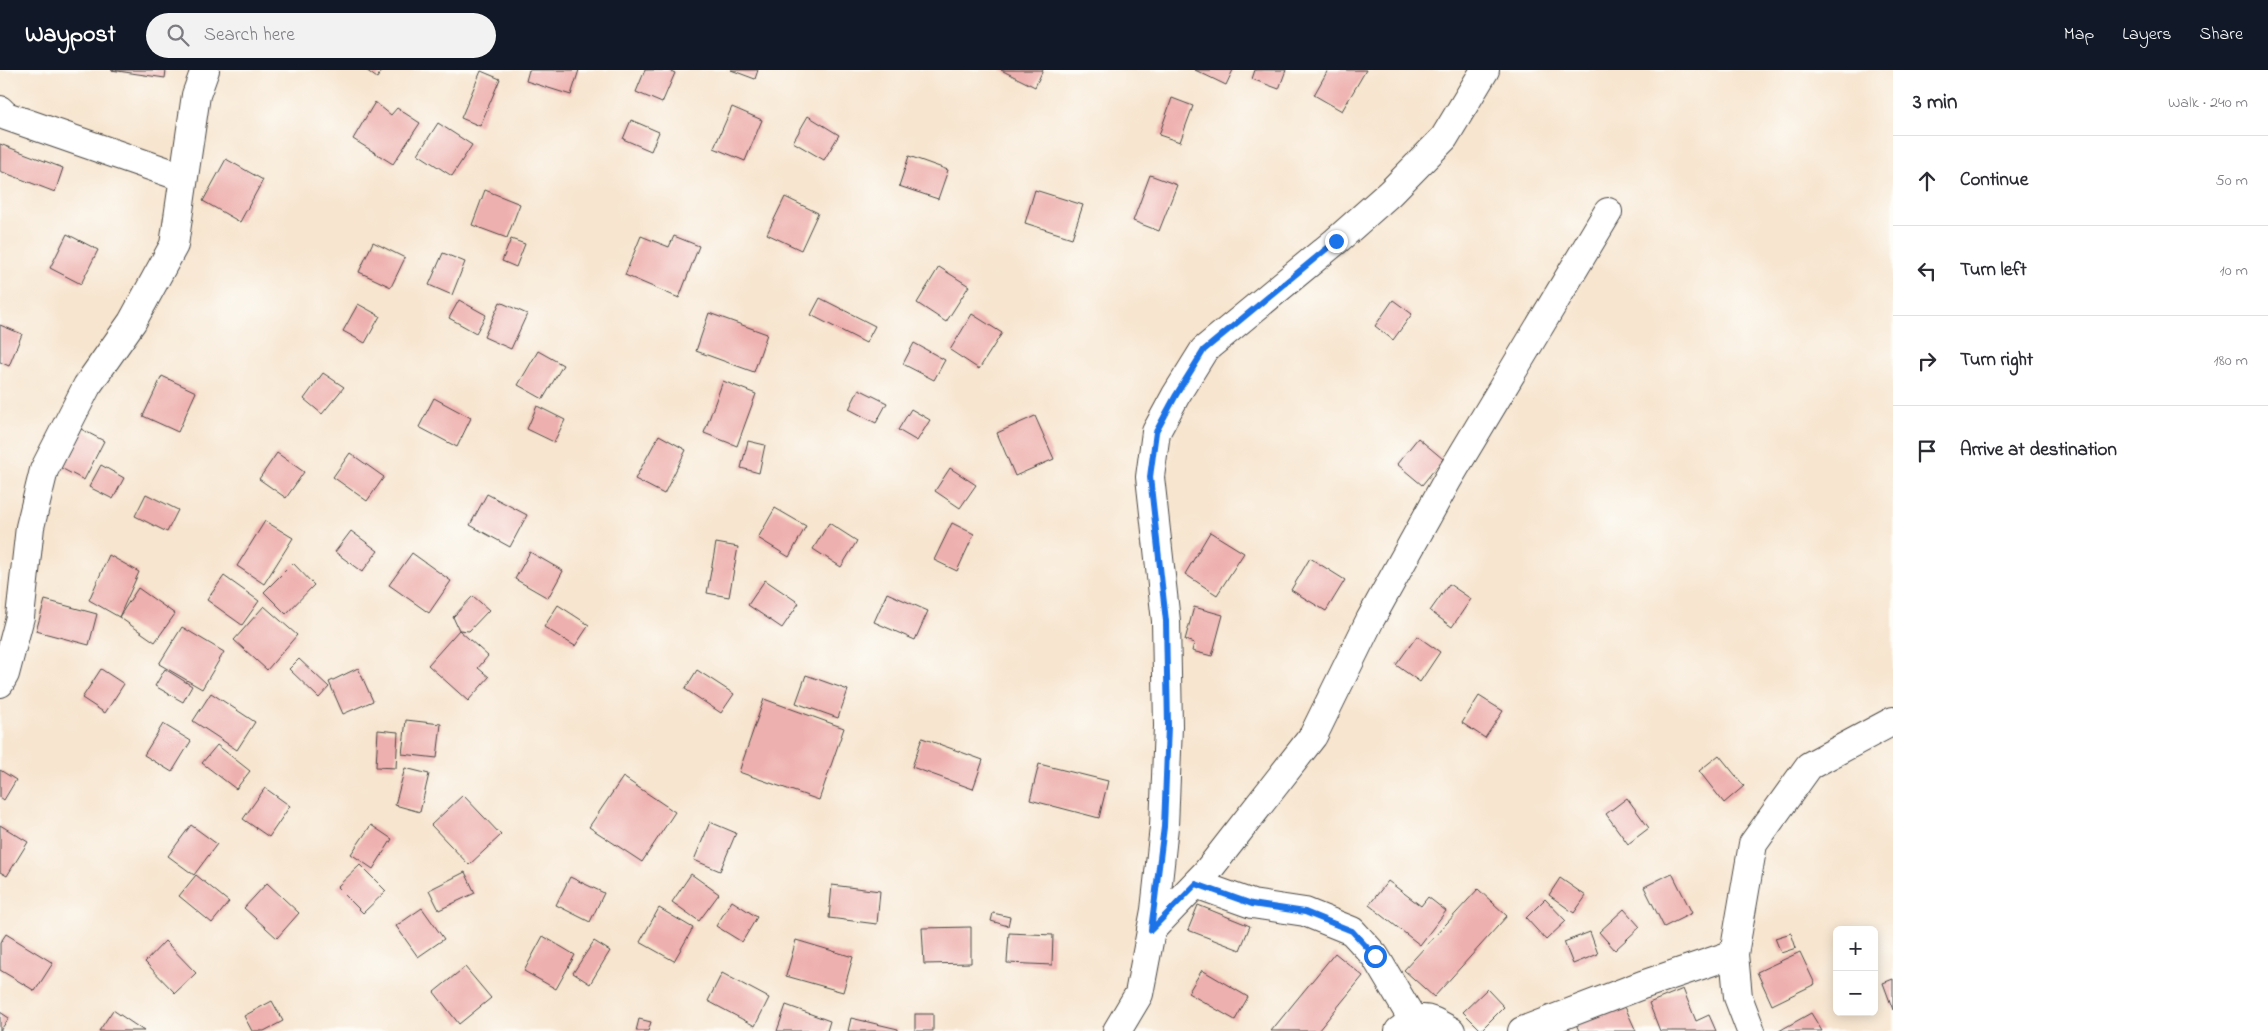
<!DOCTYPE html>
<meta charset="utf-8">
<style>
:root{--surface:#fff;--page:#f2f2f3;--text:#2b2b33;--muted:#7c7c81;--line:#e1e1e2;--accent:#111827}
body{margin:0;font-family:"Indie Flower",sans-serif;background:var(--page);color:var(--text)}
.controls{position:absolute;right:15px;bottom:15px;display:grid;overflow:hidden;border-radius:8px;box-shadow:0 2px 12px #0003}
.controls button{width:45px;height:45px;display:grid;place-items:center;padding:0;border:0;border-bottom:1px solid var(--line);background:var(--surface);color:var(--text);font:25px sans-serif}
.stop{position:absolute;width:15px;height:15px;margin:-11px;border:4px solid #1a73e8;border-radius:50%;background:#fff}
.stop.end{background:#1a73e8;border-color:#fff;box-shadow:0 1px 5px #0008}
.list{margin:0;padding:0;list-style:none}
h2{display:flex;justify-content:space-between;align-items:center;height:65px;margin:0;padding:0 20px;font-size:21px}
h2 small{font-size:16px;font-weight:400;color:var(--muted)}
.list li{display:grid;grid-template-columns:32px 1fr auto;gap:15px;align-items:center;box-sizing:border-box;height:90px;padding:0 20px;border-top:1px solid var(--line)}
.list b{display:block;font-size:19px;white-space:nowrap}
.list em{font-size:16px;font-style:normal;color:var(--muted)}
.icon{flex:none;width:28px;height:28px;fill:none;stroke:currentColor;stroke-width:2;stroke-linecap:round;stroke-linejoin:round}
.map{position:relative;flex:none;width:1893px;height:961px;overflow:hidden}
header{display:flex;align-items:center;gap:30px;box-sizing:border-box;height:70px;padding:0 25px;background:var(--accent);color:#fff}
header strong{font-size:24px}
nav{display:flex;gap:28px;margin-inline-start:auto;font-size:18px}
.search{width:350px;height:45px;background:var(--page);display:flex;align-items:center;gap:12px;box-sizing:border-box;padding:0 18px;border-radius:28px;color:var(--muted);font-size:19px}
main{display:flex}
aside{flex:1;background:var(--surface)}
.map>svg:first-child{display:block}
.building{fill:#eeb0ae}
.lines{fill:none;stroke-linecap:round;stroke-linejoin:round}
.street-casing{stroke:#4a4744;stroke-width:30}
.street{stroke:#fff;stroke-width:28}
.route{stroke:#1a73e8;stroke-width:6}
</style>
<header>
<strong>Waypost</strong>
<div class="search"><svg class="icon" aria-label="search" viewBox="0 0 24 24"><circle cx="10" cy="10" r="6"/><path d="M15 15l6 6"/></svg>Search here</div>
<nav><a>Map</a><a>Layers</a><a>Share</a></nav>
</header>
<main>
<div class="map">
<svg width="1893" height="961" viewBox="0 0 1893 961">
<rect width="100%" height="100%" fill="#fdfcf7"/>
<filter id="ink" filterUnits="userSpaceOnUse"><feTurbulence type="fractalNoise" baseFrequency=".02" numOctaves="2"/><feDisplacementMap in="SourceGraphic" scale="10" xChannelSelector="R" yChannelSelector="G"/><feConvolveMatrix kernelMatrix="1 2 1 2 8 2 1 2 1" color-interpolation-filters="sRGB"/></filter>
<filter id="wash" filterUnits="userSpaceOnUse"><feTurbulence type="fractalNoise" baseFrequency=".0096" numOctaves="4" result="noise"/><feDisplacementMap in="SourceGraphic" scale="20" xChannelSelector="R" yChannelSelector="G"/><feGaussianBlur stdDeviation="1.12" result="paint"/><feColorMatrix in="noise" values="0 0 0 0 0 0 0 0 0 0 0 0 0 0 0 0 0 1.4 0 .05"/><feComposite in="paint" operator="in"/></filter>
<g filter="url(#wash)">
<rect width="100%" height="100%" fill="#f7e5cf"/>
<g id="blocks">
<g class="building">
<path d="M111,0h55l-1,8z"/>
<path d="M366,0h16l-5,8z"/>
<path d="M529,0h50l-8,25 -45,-14z"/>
<path d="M645,0h24l6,3 -13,30 -26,-11z"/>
<path d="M731,0h27l-3,9z"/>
<path d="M1001,0h42l-8,17z"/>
<path d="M1195,0h38l-7,15z"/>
<path d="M1255,0h31l-7,19 -27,-10z"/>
<path d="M1328,0h38l-24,41 -28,-16z"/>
<path d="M481,1l19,8 -20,47 -19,-8z"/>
<path d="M1172,28l21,8 -13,36 -21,-7z"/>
<path d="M375,32l16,13 6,-7 23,15 -27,41 -40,-25z"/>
<path d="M732,37l30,13 -17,41 -31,-13z"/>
<path d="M808,46l31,19 -15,25 -31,-18z"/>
<path d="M631,50l28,12 -8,19 -28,-12z"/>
<path d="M438,53l34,22 -20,31 -34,-22z"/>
<path d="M0,74l63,24 -8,24 -55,-21z"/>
<path d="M909,86l39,14 -10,29 -39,-13z"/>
<path d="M226,89l37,21 -23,42 -37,-21z"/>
<path d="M1150,105l27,10 -18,46 -26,-10z"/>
<path d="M485,120l35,14 -13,34 -35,-13z"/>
<path d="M1035,120l48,15 -11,33 -47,-15z"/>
<path d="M785,127l33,16 -17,37 -34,-16z"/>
<path d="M67,164l31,16 -17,34 -31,-16z"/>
<path d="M641,166l28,11 5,-11 25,10 -20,52 -54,-23z"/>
<path d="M511,169l14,5 -9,23 -14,-6z"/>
<path d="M373,172l32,16 -14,29 -32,-15z"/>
<path d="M443,183l22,9 -13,33 -23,-10z"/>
<path d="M939,197l30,19 -23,36 -29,-19z"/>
<path d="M820,228l55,28 -9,17 -55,-28z"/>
<path d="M459,230l27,15 -10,18 -27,-15z"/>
<path d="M1393,230l19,14 -19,26 -18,-14z"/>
<path d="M500,232l27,12 -16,35 -27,-12z"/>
<path d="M358,234l22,12 -15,27 -22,-12z"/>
<path d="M709,243l58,21 -13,38 -58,-21z"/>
<path d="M972,244l30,19 -23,36 -29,-19z"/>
<path d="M0,255l22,9 -13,32 -9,-4z"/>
<path d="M914,273l31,17 -11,20 -31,-16z"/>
<path d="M538,281l25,14 -20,34 -25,-14z"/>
<path d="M323,303l21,14 -22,27 -18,-15z"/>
<path d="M162,306l34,16 -18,40 -35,-16z"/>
<path d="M723,311l33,13 -19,52 -33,-13z"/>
<path d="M859,319l28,14 -11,20 -27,-14z"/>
<path d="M434,328l37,20 -14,29 -38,-20z"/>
<path d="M537,336l28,14 -11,22 -27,-13z"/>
<path d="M911,339l19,11 -13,21 -19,-11z"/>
<path d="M1035,346l19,43 -39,17 -18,-43z"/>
<path d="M81,359l23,12 -20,39 -23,-12z"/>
<path d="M659,365l27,15 -22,44 -29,-15z"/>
<path d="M1418,368l25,21 -21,26 -25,-21z"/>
<path d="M748,371l17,4 -6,28 -18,-5z"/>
<path d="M277,383l27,19 -18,26 -27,-19z"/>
<path d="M350,383l34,24 -17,24 -34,-24z"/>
<path d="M101,395l23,13 -11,21 -24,-12z"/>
<path d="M950,398l26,17 -16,23 -25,-17z"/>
<path d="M146,424l32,16 -11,22 -32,-16z"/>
<path d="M487,424l40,21 -17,32 -40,-22z"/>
<path d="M775,438l31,18 -17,31 -31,-19z"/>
<path d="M265,451l28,17 -29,46 -27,-18z"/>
<path d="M829,453l28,18 -16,26 -28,-18z"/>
<path d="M952,453l22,11 -17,37 -23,-11z"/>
<path d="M351,461l27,20 -16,21 -27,-20z"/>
<path d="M1210,462l34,21 -27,42 -32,-21z"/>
<path d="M716,473l22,4 -9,50 -22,-4z"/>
<path d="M530,482l33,19 -15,27 -33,-19z"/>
<path d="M412,483l39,28 -22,32 -40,-28z"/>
<path d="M109,485l30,17 -20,45 -30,-17z"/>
<path d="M1310,488l35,22 -19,31 -35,-21z"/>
<path d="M293,493l21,22 -28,29 -22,-22z"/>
<path d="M224,506l35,25 -17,24 -35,-25z"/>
<path d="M765,510l34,23 -17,25 -34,-23z"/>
<path d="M1449,514l22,15 -19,28 -22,-16z"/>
<path d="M138,518l37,26 -20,28 -36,-25z"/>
<path d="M887,523l41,18 -13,29 -41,-18z"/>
<path d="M473,526l16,14 -20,21 -10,-1 -6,-13z"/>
<path d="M45,530l52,14 -8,31 -53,-14z"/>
<path d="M558,535l31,20 -14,21 -31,-19z"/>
<path d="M264,536l33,29 -30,35 -33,-30z"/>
<path d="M1194,537l29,8 -11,41 -20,-5 2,-8 -9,-3z"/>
<path d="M182,557l42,25 -22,37 -43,-25z"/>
<path d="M459,560l29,26 -10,12 11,9 -21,24 -40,-36z"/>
<path d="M1417,566l23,16 -20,30 -24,-17z"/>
<path d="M299,589l30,28 -10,11 -30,-29z"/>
<path d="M358,598l15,33 -30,13 -14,-32z"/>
<path d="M101,599l23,15 -19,29 -23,-15z"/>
<path d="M165,599l27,17 -9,16 -28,-16z"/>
<path d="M697,600l37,24 -13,19 -36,-24z"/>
<path d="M806,605l42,15 -10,28 -42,-15z"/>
<path d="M211,623l44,29 -18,28 -44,-29z"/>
<path d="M1479,626l24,15 -18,27 -23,-15z"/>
<path d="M764,629l80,29 -25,72 -80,-28z"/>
<path d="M406,650l35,4 -4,34 -35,-4z"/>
<path d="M163,654l28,17 -19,31 -28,-17z"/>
<path d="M378,660l20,2 -2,36 -20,-1z"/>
<path d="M922,668l61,22 -10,29 -61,-22z"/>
<path d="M217,675l33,26 -14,18 -34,-26z"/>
<path d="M1719,685l25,31 -20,17 -25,-32z"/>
<path d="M1039,694l69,17 -9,37 -69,-18z"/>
<path d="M405,698l24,6 -9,38 -25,-7z"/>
<path d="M0,700l16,10 -12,20 -4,-3z"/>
<path d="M623,707l52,35 -33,50 -53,-35z"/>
<path d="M265,718l25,18 -21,31 -26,-18z"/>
<path d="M463,725l38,40 -32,30 -38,-40z"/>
<path d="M1627,728l22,30 -21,16 -22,-30z"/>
<path d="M710,752l26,11 -16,38 -26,-11z"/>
<path d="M0,755l28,17 -21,34 -7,-4z"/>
<path d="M191,755l26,19 -23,31 -26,-19z"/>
<path d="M371,755l21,14 -19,30 -22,-15z"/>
<path d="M360,795l26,26 -23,22 -26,-26z"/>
<path d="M465,802l10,21 -36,17 -10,-20z"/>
<path d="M1672,803l20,40 -28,14 -20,-40z"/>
<path d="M691,804l28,20 -20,27 -27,-19z"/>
<path d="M196,805l33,27 -17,21 -33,-27z"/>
<path d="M570,807l34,16 -14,29 -34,-17z"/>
<path d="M1560,808l26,18 -12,17 -25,-18z"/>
<path d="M1388,811l33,25 7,-9 18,14 -26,34 -51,-40z"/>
<path d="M267,813l32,30 -22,25 -33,-30z"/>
<path d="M832,815l48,6 -3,33 -48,-6z"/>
<path d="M1478,819l29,27 -73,81 -30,-27z"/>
<path d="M1545,829l21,22 -20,19 -20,-22z"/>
<path d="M732,831l25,16 -15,25 -26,-16z"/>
<path d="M1198,835l52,21 -10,24 -52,-20z"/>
<path d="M422,838l22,31 -26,18 -22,-31z"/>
<path d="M659,838l34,20 -19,33 -34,-19z"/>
<path d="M1624,839l16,18 -25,23 -16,-18z"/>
<path d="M993,843l17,4 -2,9 -17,-5z"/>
<path d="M971,857v36l-47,1 -2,-36z"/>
<path d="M1590,862l8,22 -25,10 -9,-22z"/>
<path d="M1009,863l44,2 -1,30 -45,-2z"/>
<path d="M1791,863l5,15 -15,5 -6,-15z"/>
<path d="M6,864l47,29 -18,28 -35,-21v-27z"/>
<path d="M543,866l32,19 -19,34 -32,-18z"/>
<path d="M796,870l57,17 -10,35 -57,-16z"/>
<path d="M165,871l31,32 -21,20 -30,-31z"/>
<path d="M594,871l16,10 -20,33 -17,-11z"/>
<path d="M1800,882l15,32 -43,21 -15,-33z"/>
<path d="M1335,883l28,23 -45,55h-47z"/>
<path d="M465,897l26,31 -32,26 -25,-32z"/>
<path d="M1202,900l46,27 -13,23 -47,-27z"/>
<path d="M722,903l47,25 -14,28 -47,-25z"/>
<path d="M1893,909v31l-10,-27z"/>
<path d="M1487,919l17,18 -23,23 -18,-18z"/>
<path d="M1683,919l13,32 13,-6 7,16h-56l-11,-28z"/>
<path d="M1621,928l15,33h-57l-5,-12z"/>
<path d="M272,931l11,20 -19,10h-12l-8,-15z"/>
<path d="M786,935l44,16 -3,10h-50z"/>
<path d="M113,940l31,21h-45z"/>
<path d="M0,942l9,6 -9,13z"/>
<path d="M1811,943l11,18h-43z"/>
<rect x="915" y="944" width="18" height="17"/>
<path d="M851,948l47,11v2h-50z"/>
<path d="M639,949l12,3 -3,9h-12z"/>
</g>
</g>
</g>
<g filter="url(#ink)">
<use href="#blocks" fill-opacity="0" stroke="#4a4744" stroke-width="1"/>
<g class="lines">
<g class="street-casing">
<g id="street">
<path d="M0,40l6,6 176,61"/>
<path d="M0,613l5,-9 15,-57 10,-90 14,-57 43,-84 45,-64 42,-77 22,-150 9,-25"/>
<path d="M1196,814l56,20 53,8 47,19 23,25 38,64"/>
<path d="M1151,860l55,-57 107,-137 57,-116 78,-141 160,-267"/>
<path d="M1117,961l22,-37 16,-84 9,-83 4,-101 -2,-105 -16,-144 6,-45 20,-37 28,-45 132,-109 54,-48 54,-55 41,-68"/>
<path d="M1399,961c24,-19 28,-13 52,0"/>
<path d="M1522,961l120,-46 92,-31"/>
<path d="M1751,961l-13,-34 -4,-43 19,-110 56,-78 84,-45"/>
</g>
</g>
<use href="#street" class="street"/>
</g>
</g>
<g class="lines" filter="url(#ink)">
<path class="route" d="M1336,171l-132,109 -28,45 -20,37 -6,45 16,144 2,105 -4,101 -13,103 45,-46 56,20 53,8 47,19 23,25"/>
</g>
</svg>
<div class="controls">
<button>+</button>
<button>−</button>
</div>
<div class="stop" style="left:1375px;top:886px"></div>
<div class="stop end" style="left:1336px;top:171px"></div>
</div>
<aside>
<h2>3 min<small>Walk · 240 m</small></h2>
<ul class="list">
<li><svg class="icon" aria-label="ahead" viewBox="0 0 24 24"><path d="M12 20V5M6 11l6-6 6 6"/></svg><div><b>Continue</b></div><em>50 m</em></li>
<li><svg class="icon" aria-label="left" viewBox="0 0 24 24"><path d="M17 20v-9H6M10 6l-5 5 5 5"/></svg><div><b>Turn left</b></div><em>10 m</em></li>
<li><svg class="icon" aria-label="right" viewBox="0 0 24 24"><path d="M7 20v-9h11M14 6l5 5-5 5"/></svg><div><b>Turn right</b></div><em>180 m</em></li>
<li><svg class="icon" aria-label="arrive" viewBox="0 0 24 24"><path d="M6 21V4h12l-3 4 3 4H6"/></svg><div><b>Arrive at destination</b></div></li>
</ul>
</aside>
</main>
